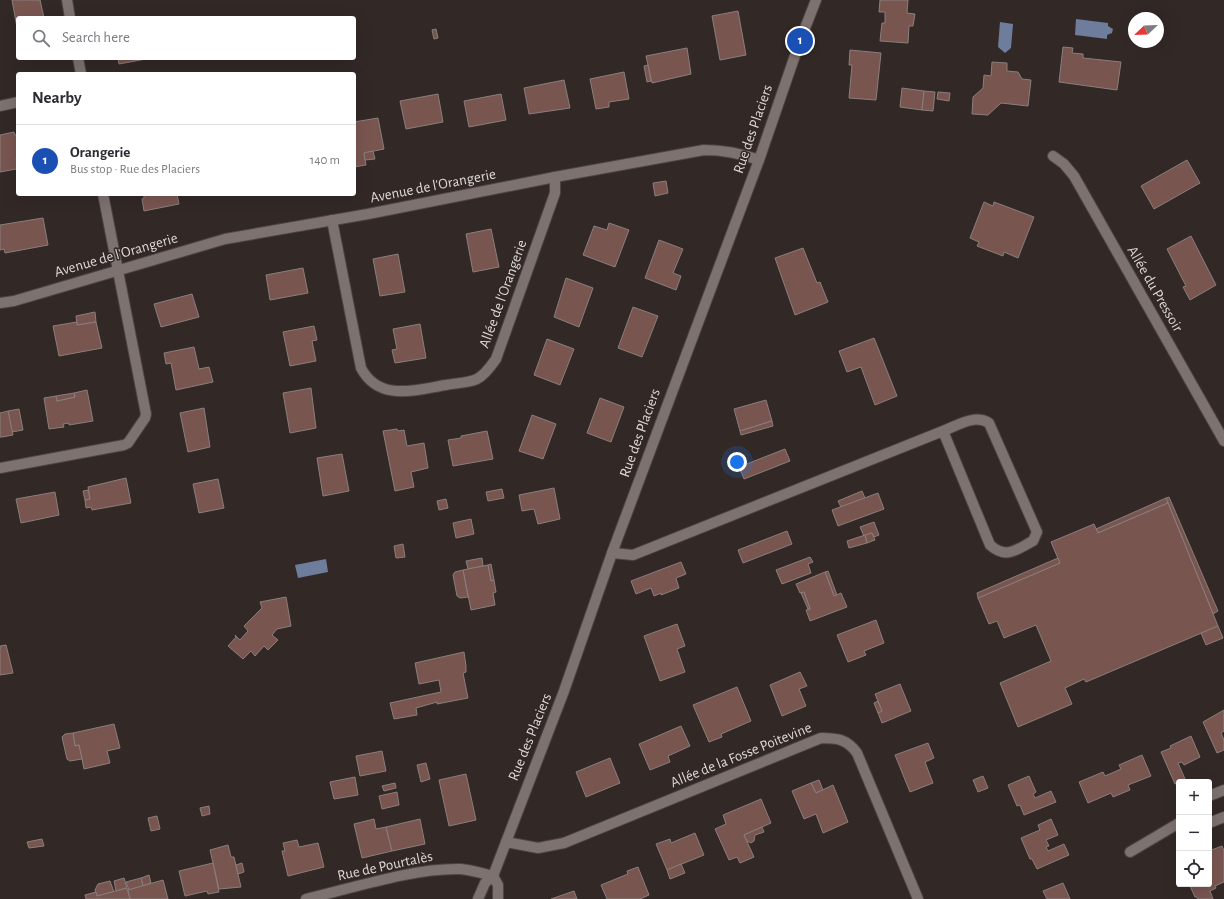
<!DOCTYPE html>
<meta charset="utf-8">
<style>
:root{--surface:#fff;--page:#f2f2f3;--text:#2b2b33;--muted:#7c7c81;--line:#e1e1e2;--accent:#0b8043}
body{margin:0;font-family:"Alegreya Sans",sans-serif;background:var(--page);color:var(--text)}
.controls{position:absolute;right:12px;bottom:12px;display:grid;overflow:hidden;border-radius:4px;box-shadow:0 4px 16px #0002}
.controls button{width:36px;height:36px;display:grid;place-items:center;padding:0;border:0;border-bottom:1px solid var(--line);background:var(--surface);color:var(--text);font:20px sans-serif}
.compass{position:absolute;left:1128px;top:12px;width:36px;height:36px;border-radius:50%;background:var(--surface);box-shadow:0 4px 16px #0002;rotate:247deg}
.you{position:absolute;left:737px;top:462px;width:14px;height:14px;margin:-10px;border:3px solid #fff;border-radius:50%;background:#1a73e8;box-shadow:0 0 0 6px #1a73e833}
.badge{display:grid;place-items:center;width:26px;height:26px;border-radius:50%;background:var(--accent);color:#fff;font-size:13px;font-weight:700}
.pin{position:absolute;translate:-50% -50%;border:2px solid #fff;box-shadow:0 1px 4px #0006}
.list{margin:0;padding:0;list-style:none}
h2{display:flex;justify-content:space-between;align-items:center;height:52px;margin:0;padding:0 16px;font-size:17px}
h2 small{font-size:13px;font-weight:400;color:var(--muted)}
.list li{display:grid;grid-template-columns:26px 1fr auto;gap:12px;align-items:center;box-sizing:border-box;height:72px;padding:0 16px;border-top:1px solid var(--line)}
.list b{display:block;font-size:15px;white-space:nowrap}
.list p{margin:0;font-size:13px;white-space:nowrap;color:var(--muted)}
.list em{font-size:13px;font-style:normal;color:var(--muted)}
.icon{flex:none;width:22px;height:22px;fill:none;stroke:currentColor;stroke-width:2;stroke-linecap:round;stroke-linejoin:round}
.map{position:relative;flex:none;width:1224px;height:899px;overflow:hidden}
.search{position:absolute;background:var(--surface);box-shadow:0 4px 16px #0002;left:16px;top:16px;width:340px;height:44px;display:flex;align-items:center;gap:10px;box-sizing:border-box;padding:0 14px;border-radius:4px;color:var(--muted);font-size:15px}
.panel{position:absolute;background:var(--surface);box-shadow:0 4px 16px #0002;left:16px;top:72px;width:340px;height:124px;border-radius:4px}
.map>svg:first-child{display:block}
.water{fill:#6d7d9b}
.building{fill:#795550;stroke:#8a7e7c}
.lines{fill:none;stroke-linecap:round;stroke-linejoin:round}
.minor-casing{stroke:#4d4443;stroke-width:12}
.minor{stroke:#7e7271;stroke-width:10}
.labels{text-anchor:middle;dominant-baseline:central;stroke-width:3;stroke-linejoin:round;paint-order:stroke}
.street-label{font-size:15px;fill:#ded7d6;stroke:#322927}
</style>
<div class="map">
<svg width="1224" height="899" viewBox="0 0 1224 899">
<rect width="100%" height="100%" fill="#322927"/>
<g class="water">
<path d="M1076,19l32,4v3l5,3 -1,4 -5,2v4l-32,-4z"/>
<path d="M1000,22l13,2 -2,24 -6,5 -7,-6z"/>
<path d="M326,559l2,13 -30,6 -3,-13z"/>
</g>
<g class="building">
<path d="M12,0h28l4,18h-26v15z"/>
<path d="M880,0h28l-1,13 8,1 -2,12h-4l-1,17 -28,-2 2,-18h3v-11h-6z"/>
<path d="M738,11l8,44 -26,5 -8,-44z"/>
<path d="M436,29l2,9 -4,1 -2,-9z"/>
<path d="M1063,47l10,1 -1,5 11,1v4l38,4 -4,28 -58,-8z"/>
<path d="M687,48l4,26 -39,9 -6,-27z"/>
<path d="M850,50l31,3 -5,47 -27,-2 3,-33h-3z"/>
<path d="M118,58h28v1l-27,5z"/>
<path d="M992,62l15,1v8l11,1 4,7 9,1 -3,26 -27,-3 -13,12 -16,-1 1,-17 10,-9 1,-13 7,1z"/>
<path d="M648,65l3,16 -4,1 -3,-16z"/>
<path d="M624,72l5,27 -20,3v5l-13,2 -6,-30z"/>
<path d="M564,80l6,28 -41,6 -5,-26z"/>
<path d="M902,88l22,3 -2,19 -22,-3z"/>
<path d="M924,91l11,1 -2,19 -11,-1z"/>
<path d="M938,92l12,1 -1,8 -12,-2z"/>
<path d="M438,94l5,28 -37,7 -6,-28z"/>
<path d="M501,94l5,26 -37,7 -5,-26z"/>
<path d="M378,118l6,31 -20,4 2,12 -12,2v-45z"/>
<path d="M14,132l1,3h3v24h-2l2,8 -2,2 -16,3v-37z"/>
<path d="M373,151l2,8 -10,1 -1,-7z"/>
<path d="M1187,160l13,23 -46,26 -13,-23z"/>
<path d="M666,181l2,12 -13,3 -2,-13z"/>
<path d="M144,194h33l2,10 -35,7 -2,-12 2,-1z"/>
<path d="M984,202l9,4 1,-4 40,15 -16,41 -14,-6 -1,4 -26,-10 2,-4 -9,-4z"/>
<path d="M43,218l5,27 -43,8 -1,-4 -4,1v-25z"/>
<path d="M609,223l20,7 -14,37 -32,-12 11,-29 13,4z"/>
<path d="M491,229l8,38 -26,5 -7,-38z"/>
<path d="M1191,236l25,49 -26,15 -7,-13 3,-1 -19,-37z"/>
<path d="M659,240l24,9 -10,24 8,3 -5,14 -31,-12z"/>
<path d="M803,248l14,35 3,-1 8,20 -33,13 -20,-57z"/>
<path d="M398,254l7,38 -25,4 -7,-37z"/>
<path d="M303,268l5,25 -38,7 -4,-25z"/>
<path d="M566,278l27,10 -14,39 -25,-10z"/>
<path d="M192,294l7,23 -38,10 -7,-23z"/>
<path d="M633,307l25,9 -16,41 -24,-9z"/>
<path d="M95,312l1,10 -19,3 -1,-9z"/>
<path d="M77,322v3l19,-3 6,26 -43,8 -6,-30z"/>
<path d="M420,324l6,34 -31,5 -3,-13 5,-1 -4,-20z"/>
<path d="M314,326l3,14 -5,1 4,20 -26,5 -7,-34z"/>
<path d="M874,338l23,58 -22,9 -14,-38 -14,5 -8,-21z"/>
<path d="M547,339l27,10 -14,36 -26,-10z"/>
<path d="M194,347l5,22 10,-2 4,15 -37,8 -5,-27 -5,1 -2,-11z"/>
<path d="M311,388l5,40 -26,5 -7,-40z"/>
<path d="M87,390l6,31 -24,4v-2l-6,1 1,3 -15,2 -5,-31 12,-2 1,5 18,-4 -1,-4z"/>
<path d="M74,393l1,4 -18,4 -1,-5z"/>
<path d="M600,398l24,9 -13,35 -24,-9z"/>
<path d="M766,400l6,21 -32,10 -6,-22z"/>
<path d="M204,408l6,39 -22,5 -8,-39z"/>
<path d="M19,409l4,21 -11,2 -4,-21z"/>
<path d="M8,411l5,24 -11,2h-2v-24z"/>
<path d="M532,415l24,9 -13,35 -24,-8z"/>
<path d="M772,421l1,5 -32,9 -1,-4z"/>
<path d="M397,429l1,2 6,-1 3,16 17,-3 4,25 -17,4 3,15 -19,4 -12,-60z"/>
<path d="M487,431l6,28 -40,7 -5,-26 13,-2v-2z"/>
<path d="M785,449l5,12 -46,18 -5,-12z"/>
<path d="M342,454l7,37 -26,5 -6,-38z"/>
<path d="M126,478l5,25 -39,7 -1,-3 -5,1 -1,-8 5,-1 -2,-12z"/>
<path d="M218,479l6,29 -25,5 -6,-29z"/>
<path d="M554,488l6,31 -22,5 -4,-15 -12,2 -3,-16z"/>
<path d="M502,489l2,9 -16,3 -2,-9z"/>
<path d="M88,490l2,9 -5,1 -2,-9z"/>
<path d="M862,491l3,7 -24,9 -3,-6z"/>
<path d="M55,492l4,23 -38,8 -5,-24z"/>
<path d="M878,493l6,16 -46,17 -6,-16z"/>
<path d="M1169,497l49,114 -5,3 -45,-111 -2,-5z"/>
<path d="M1166,498l2,5 -70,30 -2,-4z"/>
<path d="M446,499l2,9 -9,2 -2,-9z"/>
<path d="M1168,503l50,123 -132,56 -2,-3 -19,9 7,16 -54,23 -18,-44 51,-22 -15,-36 -32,13 -7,-17 -8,3 -11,-26 82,-35 -9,-21 43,-18 4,9z"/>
<path d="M471,519l3,15 -18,4 -3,-15z"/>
<path d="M874,522l5,13 -5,2 -2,-4 -8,3 -4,-9z"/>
<path d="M787,531l5,13 -49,19 -5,-13z"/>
<path d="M872,533l3,7 -8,3 -2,-8z"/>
<path d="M865,535l2,8 -18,5 -2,-7z"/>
<path d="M403,544l2,13 -9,1 -2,-12z"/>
<path d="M810,557l3,5 -5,2 3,9 -29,11 -6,-14z"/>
<path d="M482,558l1,8 -15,3 -2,-8z"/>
<path d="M1058,558l2,5 -82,35 -1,-5z"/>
<path d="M681,562l5,12 -10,4 3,10 -18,7v-2l-7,3 -3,-8 -15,6 -5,-13z"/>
<path d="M491,564l3,16 -3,1 -3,-16z"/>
<path d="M488,565l3,16 3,-1 2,12 -3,1 2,12 -24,5 -8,-40z"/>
<path d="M463,570l5,27 -8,1 -3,-2 -4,-21 2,-3z"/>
<path d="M828,571l9,24 -3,1 -9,-24z"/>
<path d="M825,572l9,24 7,-3 6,14 -37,14 -4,-11 4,-1 -6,-17 -4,1 -4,-9z"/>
<path d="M804,592l6,17h-2l-7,-16z"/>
<path d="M286,597l5,29 -14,3 -5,6 6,5 -10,10 -4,-4 -9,10 -4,-5 -8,8 -15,-13 8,-9 -1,-2 5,5 8,-9 -4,-5 18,-18 -2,-6z"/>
<path d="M876,620l8,23 -20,8 2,4 -18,7 -11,-27z"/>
<path d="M677,624l8,22 -8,3 8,23 -25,9 -16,-45z"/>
<path d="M1218,626l5,12 -17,7 -5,-12z"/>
<path d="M6,645l7,28 -13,2v-29z"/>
<path d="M464,652l2,14v6l-3,1 5,25 -31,6v-2l-21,6 1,7 -23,4 -4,-16 51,-11 -2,-12 -20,4 -4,-21z"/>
<path d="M800,672l7,14 -8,3 7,17 -24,10 -12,-31z"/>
<path d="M900,684l11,27 -29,12 -4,-10 4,-2 -7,-17z"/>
<path d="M737,687l14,34 -30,13 1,3 -13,5 -16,-37z"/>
<path d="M878,701l4,10 -4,2 -4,-10z"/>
<path d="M1224,710v21l-3,2 3,7v10l-7,3 -14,-31z"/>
<path d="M114,724l6,24 -13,3 3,12 -26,6 -5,-24 -4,1 -2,-13z"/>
<path d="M681,726l9,20 -22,10 2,6 -20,8 -11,-26z"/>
<path d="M73,733l2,13 4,-1 3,14 -12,2 -3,-2 -5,-22 3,-3z"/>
<path d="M1191,736l9,21 -16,8 -2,-3 -4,1 7,16 -10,5 -14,-32 10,-4 -1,-2z"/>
<path d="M928,743l6,15 -9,4 8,21 -23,9 -15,-37z"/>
<path d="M382,751l4,20 -26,5 -4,-20z"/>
<path d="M1142,755l9,21 -23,9 2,5 -17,7 -2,-4 -23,10 -9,-21 24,-10 2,4 16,-7 -2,-4z"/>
<path d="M610,758l10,25 -34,14 -10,-25z"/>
<path d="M426,763l4,16 -9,3 -4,-17z"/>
<path d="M466,774l10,46 -27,6 -10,-46z"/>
<path d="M983,776l5,12 -10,4 -5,-12z"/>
<path d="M1029,776l7,16 -3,2 2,4 16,-7 5,11 -32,13 -4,-10 -3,1 -9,-21z"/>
<path d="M355,777l3,18 -24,4 -4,-17z"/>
<path d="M819,780l4,10 -7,3 -5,-10z"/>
<path d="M395,783l1,5 -12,3 -2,-5z"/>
<path d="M811,783l5,10 17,-8 15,37 -25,11 -7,-19 -12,5 -12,-28z"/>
<path d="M397,792l2,13 -17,4 -3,-13z"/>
<path d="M761,799l10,24 -27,12 10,22 -14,6 -3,-6 -8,3 -14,-31 11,-5 -3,-9z"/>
<path d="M209,806l1,8 -8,2 -2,-8z"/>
<path d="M157,816l3,13 -9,2 -3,-13z"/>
<path d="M374,819l2,10 10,-2 6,24 -30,7 -8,-34z"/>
<path d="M420,819l5,25 -33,7 -6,-24z"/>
<path d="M1051,819l7,16 -12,5 3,6 -3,1 2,4 16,-7 5,11 -32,14 -5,-10h-2l-9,-21 19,-8 -2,-5z"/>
<path d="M762,827l2,5 -9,3 -1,6 -3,2 -4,-2 -3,-6z"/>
<path d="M695,833l9,22 -37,15 -11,-26 14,-5 1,4z"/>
<path d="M42,839l2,7 -15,2 -2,-6z"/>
<path d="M297,840l2,7 19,-4 6,24 -36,9 -6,-25h3l-2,-8z"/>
<path d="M228,845l3,12h3l7,30 -22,2 -9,-39z"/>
<path d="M1222,846l2,5v31l-9,4 1,2 -6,3 3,8h-15l-1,-2h-2l-6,-13h20v-33z"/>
<path d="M213,863l6,29 -11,2 -1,-3 -22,5 -6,-25z"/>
<path d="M242,863l2,9 -6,2 -2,-9z"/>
<path d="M681,864l4,9 -15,6 -3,-9z"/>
<path d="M638,867l11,28 -9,4h-33l-6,-14 27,-11 -1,-3z"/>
<path d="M149,875l2,8 -8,3 -2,-8z"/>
<path d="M124,878l3,10 -11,3 -2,-10z"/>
<path d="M141,878l2,8 -14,4 -3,-8z"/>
<path d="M163,880l5,19h-38l-2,-9z"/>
<path d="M110,881l4,11 -17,4 -2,-6 3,-6z"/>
<path d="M1063,883l7,16h-23l-4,-8z"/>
<path d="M127,888l3,11h-44l-1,-4 11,-3 1,4z"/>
<path d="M574,891l3,8h-26z"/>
</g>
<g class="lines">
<g class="minor-casing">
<g id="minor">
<path d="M67,0l3,18"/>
<path d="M78,58l3,16"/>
<path d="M0,106l18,-4"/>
<path d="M1053,156l11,8 10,12 150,265"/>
<path d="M332,220l29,148c18,34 54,22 85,17 9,-2 23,-2 31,-6 8,-4 14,-13 19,-20l59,-166v-16"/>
<path d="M0,303l14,-2 211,-62 143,-25 187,-37 149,-27c20,0 36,3 55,10"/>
<path d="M0,468l124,-23 4,-2 17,-25 1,-4 -43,-220"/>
<path d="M612,553l21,2 310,-124c15,-6 32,-17 46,-8l48,109 -4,9c-16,8 -26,19 -43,4l-47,-114"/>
<path d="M1209,796l15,-6"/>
<path d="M1209,823l15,-6"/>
<path d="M506,842l32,6 26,-5 257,-105c16,0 26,1 36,15l61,146"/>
<path d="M1130,852l49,-29"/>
<path d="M493,876l5,9v14"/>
<path d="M306,899c47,-11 107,-31 154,-30 11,1 22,4 33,7"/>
<path d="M478,899l7,-16 8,-7 71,-185 48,-138 147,-393 41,-119 16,-41"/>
</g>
</g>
<use href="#minor" class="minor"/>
</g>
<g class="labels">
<g class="street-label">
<text transform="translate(753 129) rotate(-71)">Rue des Placiers</text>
<text transform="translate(433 186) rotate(-11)">Avenue de l'Orangerie</text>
<text transform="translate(116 255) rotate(-16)">Avenue de l'Orangerie</text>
<text transform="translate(1155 289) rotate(60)">Allée du Pressoir</text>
<text transform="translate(503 294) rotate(-70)">Allée de l'Orangerie</text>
<text transform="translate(640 433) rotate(-70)">Rue des Placiers</text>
<text transform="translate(530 737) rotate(-68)">Rue des Placiers</text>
<text transform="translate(741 755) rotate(-22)">Allée de la Fosse Poitevine</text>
<text transform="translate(385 866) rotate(-12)">Rue de Pourtalès</text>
</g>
</g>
</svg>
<div class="controls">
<button>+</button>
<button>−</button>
<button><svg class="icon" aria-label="locate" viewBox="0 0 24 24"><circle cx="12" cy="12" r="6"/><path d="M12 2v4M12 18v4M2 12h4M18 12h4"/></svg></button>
</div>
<svg class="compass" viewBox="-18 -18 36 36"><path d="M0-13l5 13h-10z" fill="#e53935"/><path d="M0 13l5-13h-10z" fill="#7c7c81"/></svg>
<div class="you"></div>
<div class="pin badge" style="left:800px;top:41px;background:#1a4fb4">1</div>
<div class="search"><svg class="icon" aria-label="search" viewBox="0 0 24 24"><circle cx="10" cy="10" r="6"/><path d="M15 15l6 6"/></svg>Search here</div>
<section class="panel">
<h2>Nearby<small></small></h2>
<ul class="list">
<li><span class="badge" style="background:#1a4fb4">1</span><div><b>Orangerie</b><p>Bus stop · Rue des Placiers</p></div><em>140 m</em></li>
</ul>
</section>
</div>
